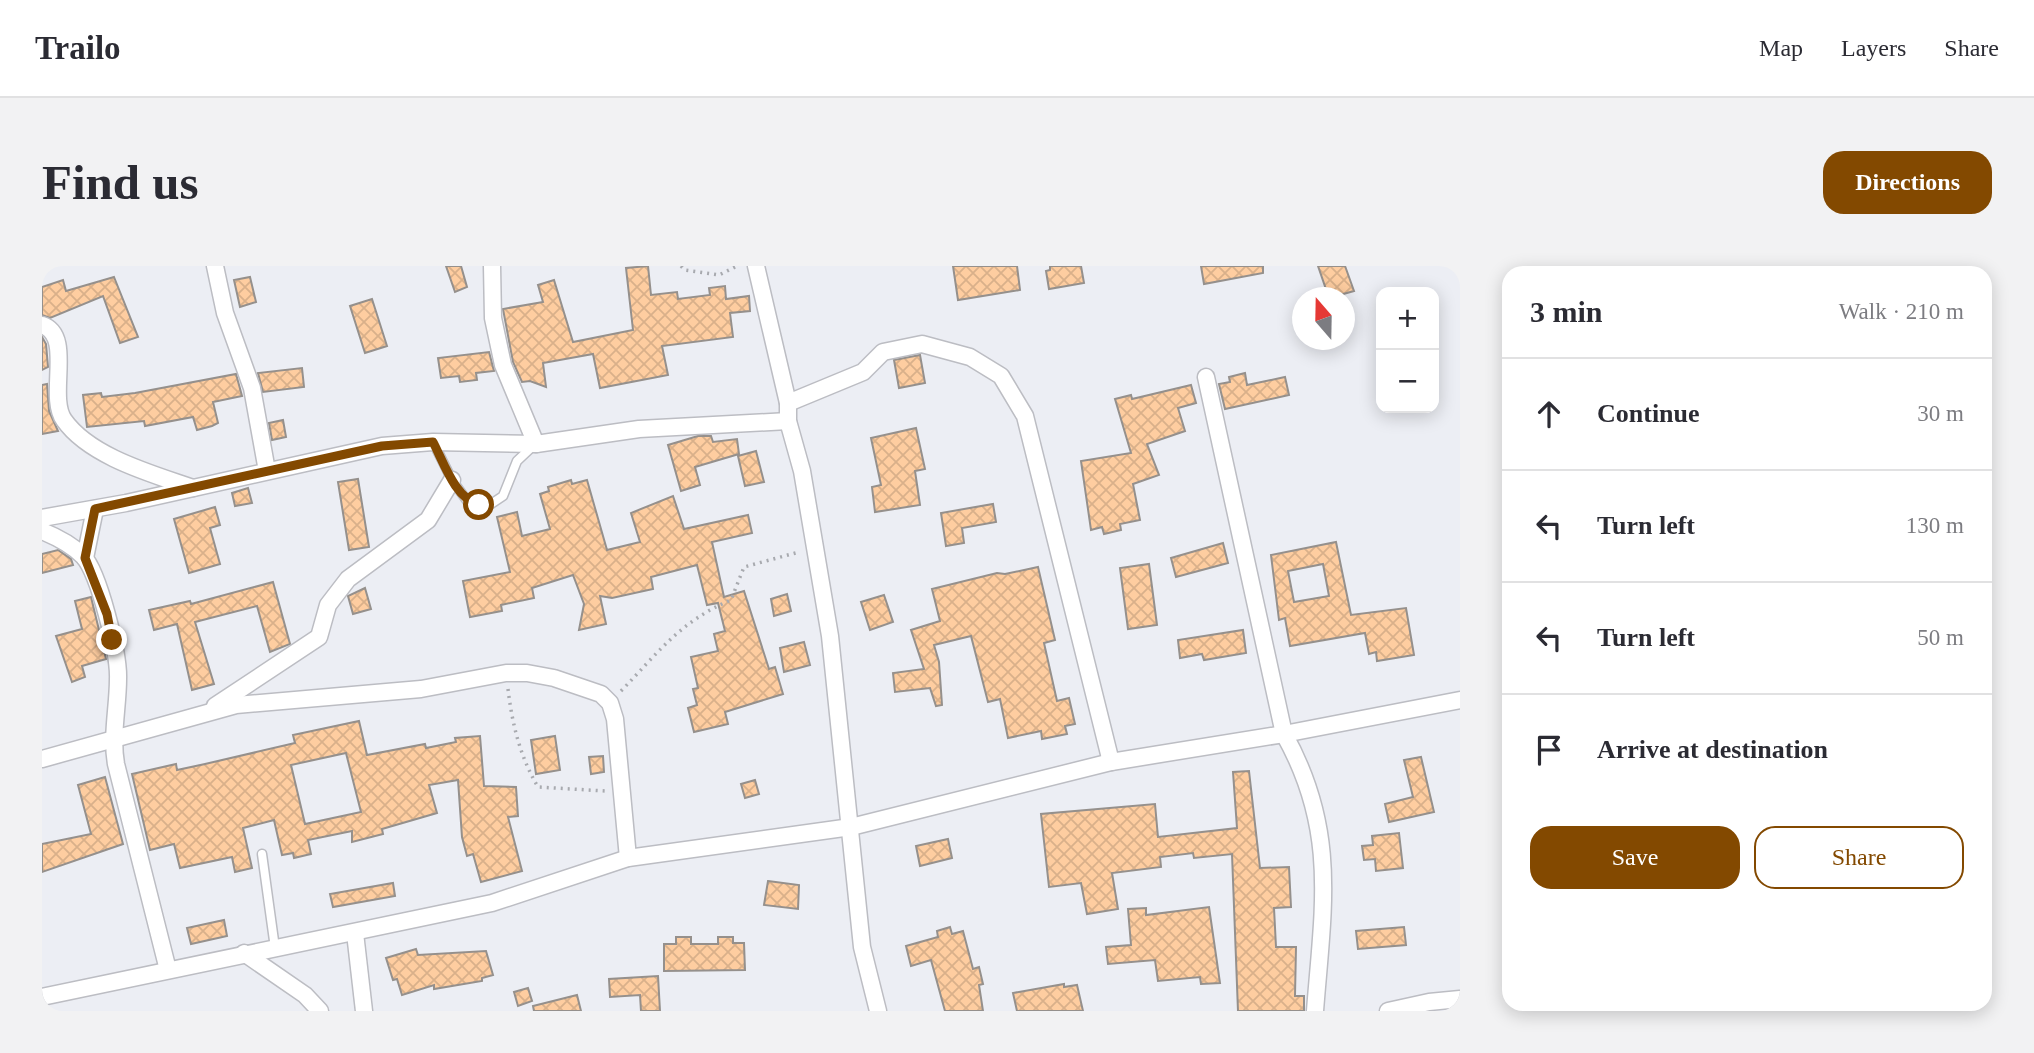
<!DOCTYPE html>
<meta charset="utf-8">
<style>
:root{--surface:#fff;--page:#f2f2f3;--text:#2b2b33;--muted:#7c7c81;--line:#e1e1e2;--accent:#834900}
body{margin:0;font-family:Georgia,serif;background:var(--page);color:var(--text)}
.controls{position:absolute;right:21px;top:21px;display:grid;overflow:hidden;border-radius:14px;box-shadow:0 4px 18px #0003}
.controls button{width:63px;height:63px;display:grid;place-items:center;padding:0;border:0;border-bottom:2px solid var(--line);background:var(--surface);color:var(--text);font:35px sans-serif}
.compass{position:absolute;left:1250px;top:21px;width:63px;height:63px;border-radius:50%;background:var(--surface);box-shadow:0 4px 18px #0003;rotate:340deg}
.stop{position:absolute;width:21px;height:21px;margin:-16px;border:5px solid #834900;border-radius:50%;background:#fff}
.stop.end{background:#834900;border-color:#fff;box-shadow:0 2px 7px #0008}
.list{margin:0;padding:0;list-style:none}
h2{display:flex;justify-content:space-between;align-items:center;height:91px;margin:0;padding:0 28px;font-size:30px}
h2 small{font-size:23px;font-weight:400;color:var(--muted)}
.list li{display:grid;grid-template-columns:46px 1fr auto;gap:21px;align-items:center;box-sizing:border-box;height:112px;padding:0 28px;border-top:2px solid var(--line)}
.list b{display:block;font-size:26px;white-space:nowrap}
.list em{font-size:23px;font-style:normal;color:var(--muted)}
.actions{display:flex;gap:14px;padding:21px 28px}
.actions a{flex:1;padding:16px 0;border:2px solid var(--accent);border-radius:21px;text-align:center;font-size:24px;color:var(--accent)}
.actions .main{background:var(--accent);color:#fff}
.icon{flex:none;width:38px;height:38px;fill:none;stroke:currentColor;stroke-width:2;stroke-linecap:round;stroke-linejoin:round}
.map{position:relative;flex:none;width:1418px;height:745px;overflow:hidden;border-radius:21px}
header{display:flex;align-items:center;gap:42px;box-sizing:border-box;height:98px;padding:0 35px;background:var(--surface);border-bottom:2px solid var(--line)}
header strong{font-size:33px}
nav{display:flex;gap:38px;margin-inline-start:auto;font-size:24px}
.intro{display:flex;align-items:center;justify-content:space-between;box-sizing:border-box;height:168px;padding:0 42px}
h1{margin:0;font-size:49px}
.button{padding:18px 32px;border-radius:21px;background:var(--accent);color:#fff;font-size:24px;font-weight:700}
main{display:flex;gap:42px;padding:0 42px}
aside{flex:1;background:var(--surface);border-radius:21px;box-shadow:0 4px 18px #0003}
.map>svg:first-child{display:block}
.building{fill:url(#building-cross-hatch);stroke:#95908c;stroke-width:2;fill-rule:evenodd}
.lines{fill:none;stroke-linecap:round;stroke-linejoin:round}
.service-casing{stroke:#bcbdc3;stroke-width:11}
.minor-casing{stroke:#bcbdc3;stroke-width:19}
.path{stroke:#a8aaaf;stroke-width:3.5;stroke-dasharray:2 5;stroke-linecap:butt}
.service{stroke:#fff;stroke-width:8}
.minor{stroke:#fff;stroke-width:16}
.route{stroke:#834900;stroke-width:9}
</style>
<header>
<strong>Trailo</strong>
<nav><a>Map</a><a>Layers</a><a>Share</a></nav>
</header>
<div class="intro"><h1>Find us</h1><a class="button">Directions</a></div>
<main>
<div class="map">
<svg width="1418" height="745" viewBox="0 0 1418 745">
<defs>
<pattern id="building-cross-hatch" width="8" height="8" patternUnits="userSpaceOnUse" patternTransform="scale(1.75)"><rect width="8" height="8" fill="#fecda0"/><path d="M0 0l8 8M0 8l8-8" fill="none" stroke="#d9b08a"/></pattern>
</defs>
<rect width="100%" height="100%" fill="#eceef4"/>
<g class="building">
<path d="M404,0h15l6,21 -12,5z"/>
<path d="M606,0l3,29 26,-3 1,7 32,-4 -1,-7 16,-2 1,13 23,-3 1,15 -20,2 3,24 -71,9 6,29 -68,13 -7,-34 -50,9 3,24 -16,-6 -8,1 -9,-20 -10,-53 40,-7 -5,-17 16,-5 19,62 60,-12 -7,-62z"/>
<path d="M911,0h64l3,24 -62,10z"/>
<path d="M1008,0h31l3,17 -35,6 -3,-18 4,-1z"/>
<path d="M1159,0h62v7l-59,11z"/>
<path d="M1276,0h27l9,25 -25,7z"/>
<path d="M72,11l24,60 -18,6 -17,-47 -53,22 -8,-3v-28l21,-7 3,11z"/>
<path d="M208,11l6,25 -16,5 -6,-27z"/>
<path d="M330,33l15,47 -22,7 -15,-47z"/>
<path d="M0,71l4,7 2,23 -6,3z"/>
<path d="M447,86l5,19 -18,2 1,7 -17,2 -1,-6 -18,2 -3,-20z"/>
<path d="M878,89l5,28 -26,5 -5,-28z"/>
<path d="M260,102l2,19 -41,5 -5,-19z"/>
<path d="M1203,107l2,12 38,-8 4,18 -64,14 -6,-25 11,-2 -1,-5z"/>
<path d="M194,108l6,22 -29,6 5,21 -6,3 -15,4 -4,-13 -48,9 -1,-5 -57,6 -4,-32 18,-2 1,4 33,-4z"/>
<path d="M5,118l2,27 9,20 -16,3v-49z"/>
<path d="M1149,119l5,18 -18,5 7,23 -38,13 12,31 -26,9 7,36 -20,4 1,6 -17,4 -2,-7 -11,3 -10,-69 50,-8 -16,-54 16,-4 1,4z"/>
<path d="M241,154l3,17 -14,3 -3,-17z"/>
<path d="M874,162l9,41 -10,2 5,34 -45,7 -3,-25 9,-2 -10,-47z"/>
<path d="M656,170h13l2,6 24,-3 2,15 -44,13 5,18 -19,6 -13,-46z"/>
<path d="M714,185l8,31 -19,4 -7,-30z"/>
<path d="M316,213l11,68 -20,3 -11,-68z"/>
<path d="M529,214l1,4 15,-4 20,70 33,-8 -9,-29 42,-17 11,33 64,-14 4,18 -40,9 12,55 20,-6 25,78 6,-2 8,27 -58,18 3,12 -34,8 -6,-24 9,-3 -4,-16 5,-1 -7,-31 27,-6 -4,-17 11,-3 -7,-28 -11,2 -10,-40 -46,12 2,12 -41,9 -12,-2 6,28 -27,6 5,-26 -11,-29 -41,13 2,10 -33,7 1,6 -32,6 -7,-36 47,-9 -13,-55 20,-5 5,24 28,-7 -10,-35 9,-3 -1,-4z"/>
<path d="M206,222l4,15 -17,3 -3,-13z"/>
<path d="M951,238l3,18 -34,6 2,15 -18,3 -5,-33z"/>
<path d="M173,241l5,18 -10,3 10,36 -31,9 -15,-54z"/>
<path d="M1294,276l15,73 55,-7 8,47 -37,6 -1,-9 -7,2 -4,-21 -75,13 -5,-28 -6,2 -8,-65zM1281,298l6,32 -35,6 -6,-31z"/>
<path d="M1181,277l5,20 -52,14 -5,-19z"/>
<path d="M16,284l13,9 2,6 -31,8v-19z"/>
<path d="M1107,298l8,61 -29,4 -8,-61z"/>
<path d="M996,301l17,73 -11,3 13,58 12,-3 6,26 -10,2 2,8 -25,5 -1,-8 -33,7 -8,-39 -12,3 -17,-66 -37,9 5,17 3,43 -6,1 -6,-18 -35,4 -2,-19 31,-4 -13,-39 29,-9 -8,-32 65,-16 8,1z"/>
<path d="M231,316l17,62 -20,8 -13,-46 -62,16 19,62 -22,6 -15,-66 -23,6 -5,-20 41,-9 1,3z"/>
<path d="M323,322l6,21 -18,5 -5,-18z"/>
<path d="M745,328l4,17 -17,5 -3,-17z"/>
<path d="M842,329l9,27 -23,8 -9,-28z"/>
<path d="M49,331l15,62 -24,7 3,11 -13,5 -16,-46 26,-7 -7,-28z"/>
<path d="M1201,364l3,23 -42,7 -2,-6 -22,4 -2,-18z"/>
<path d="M762,376l6,23 -26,7 -4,-24z"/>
<path d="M317,455l8,34 58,-11 1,4 30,-6 -1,-4 25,-2 4,50 32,1 2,29 -10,1 14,54 -41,11 -8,-28 -6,2 -5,-19 -4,-57 -29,5 8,28 -55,16 1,5 -31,8v-11l-44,9 3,14 -17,4 -1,-5 -11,2 -8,-35 -31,8 9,40 -17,4 -3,-15 -52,11 -6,-24 -24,6 -18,-76 44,-10 1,6 28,-6 90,-21 -2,-8zM304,487l15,59 -56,12 -14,-59z"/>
<path d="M513,470l5,34 -24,4 -5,-34z"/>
<path d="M561,490l1,16 -13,2 -2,-17z"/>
<path d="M1379,491l13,55 -45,10 -4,-18 28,-7 -9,-37z"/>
<path d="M1207,505l11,97 29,-1 2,40 -17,1 2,39h20l-1,49h9v15h-66l-6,-157 -38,4 -1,-5 -33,4 1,10 -49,6 6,36 -31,5 -6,-31 -32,4 -8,-73 114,-10 3,33 79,-9 -4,-56z"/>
<path d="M63,511l18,67 -81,28v-28l49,-10 -13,-49z"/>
<path d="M713,514l4,14 -14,4 -4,-14z"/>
<path d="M1357,567l4,35 -27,3 -1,-12 -11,1 -2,-14 11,-1 -1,-9z"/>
<path d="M906,573l4,19 -32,8 -4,-20z"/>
<path d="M726,615l31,4 -1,24 -34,-4z"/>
<path d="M351,617l2,13 -62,11 -3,-13z"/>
<path d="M1167,641l11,76 -19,1 -1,-7 -42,4 -3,-21 -47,4 -2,-17 25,-2 -3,-36 18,-1v7z"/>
<path d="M182,654l3,16 -36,8 -4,-16z"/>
<path d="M908,661l2,7 11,-3 10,38 6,-2 4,17 -4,1 4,26h-38l-14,-51 -20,6 -5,-20 32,-9 -1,-6z"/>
<path d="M1362,661l2,18 -48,4 -2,-18z"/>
<path d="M634,671h15v7h27v-7h15v6h11l1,27 -81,1v-27h12z"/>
<path d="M374,683l2,6 68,-4 7,24 -11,3v3l-48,8v-4l-32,10 -5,-16 -4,1 -7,-22z"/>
<path d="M616,710l2,35h-19l-1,-16 -30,2 -1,-18z"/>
<path d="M1022,718v3l13,-2 6,26h-66l-4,-18z"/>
<path d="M486,722l4,13 -14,5 -4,-14z"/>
<path d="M535,729l4,16h-47l-1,-5z"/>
</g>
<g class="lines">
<g class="service-casing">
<g id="service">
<path d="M391,176l19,38 16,22 11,3 12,-1 12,-8 14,-35 17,-16"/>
<path d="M220,588l13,94"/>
</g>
</g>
<g class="minor-casing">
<g id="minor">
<path d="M173,0l10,47 27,75 15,83"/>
<path d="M450,0l1,52 10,47 33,79"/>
<path d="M714,0l32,137v18l14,50 28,165 32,311 16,64"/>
<path d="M0,59c32,10 5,71 22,95 26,37 89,54 129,68"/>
<path d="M1164,111l78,357c54,96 39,173 31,277"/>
<path d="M746,137l75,-31 20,-20 39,-8 48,13 31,19 24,40 86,346"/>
<path d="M0,252l84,-15 256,-57 51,-4 103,2 103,-15 149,-8"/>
<path d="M0,265c15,6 29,13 41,25 16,17 36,98 35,123 0,28 -7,57 -2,85l52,206"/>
<path d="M43,292l10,-49"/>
<path d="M173,440l104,-69 9,-32 20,-26 80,-59 24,-40"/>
<path d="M0,493l194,-54 185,-16 85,-16h21l27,5 47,16 9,9 5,16 13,139"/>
<path d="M313,667l9,78"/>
<path d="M202,687l61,42 15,16"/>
<path d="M0,731l450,-94 136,-45 223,-31 260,-65 173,-28 176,-34"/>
<path d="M1346,745l41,-9 31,-3"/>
</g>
</g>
<g class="path">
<path d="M639,0l4,4 34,5 18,-9"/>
<path d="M466,423c4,34 12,68 30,98l67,4"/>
<path d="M579,425c36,-37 59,-70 110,-91l13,-33 55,-15"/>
</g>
<use href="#service" class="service"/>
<use href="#minor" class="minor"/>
</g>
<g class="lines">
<path class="route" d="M70,374l-5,-26 -22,-56 10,-49 287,-63 51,-4c11,21 22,56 46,63"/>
</g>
</svg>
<div class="controls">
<button>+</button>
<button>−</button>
</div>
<svg class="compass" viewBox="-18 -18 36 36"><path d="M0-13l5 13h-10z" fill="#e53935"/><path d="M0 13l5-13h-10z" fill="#7c7c81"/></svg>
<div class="stop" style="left:437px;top:239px"></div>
<div class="stop end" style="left:70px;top:374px"></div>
</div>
<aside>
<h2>3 min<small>Walk · 210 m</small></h2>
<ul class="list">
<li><svg class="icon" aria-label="ahead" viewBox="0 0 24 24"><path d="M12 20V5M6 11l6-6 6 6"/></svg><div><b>Continue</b></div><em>30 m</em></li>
<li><svg class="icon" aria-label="left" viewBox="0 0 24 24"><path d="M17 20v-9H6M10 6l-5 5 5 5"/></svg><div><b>Turn left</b></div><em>130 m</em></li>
<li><svg class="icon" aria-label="left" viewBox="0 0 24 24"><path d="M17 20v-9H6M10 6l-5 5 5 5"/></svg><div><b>Turn left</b></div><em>50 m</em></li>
<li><svg class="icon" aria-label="arrive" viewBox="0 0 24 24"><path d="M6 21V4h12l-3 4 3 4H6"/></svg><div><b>Arrive at destination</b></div></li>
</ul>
<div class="actions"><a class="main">Save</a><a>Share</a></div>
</aside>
</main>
